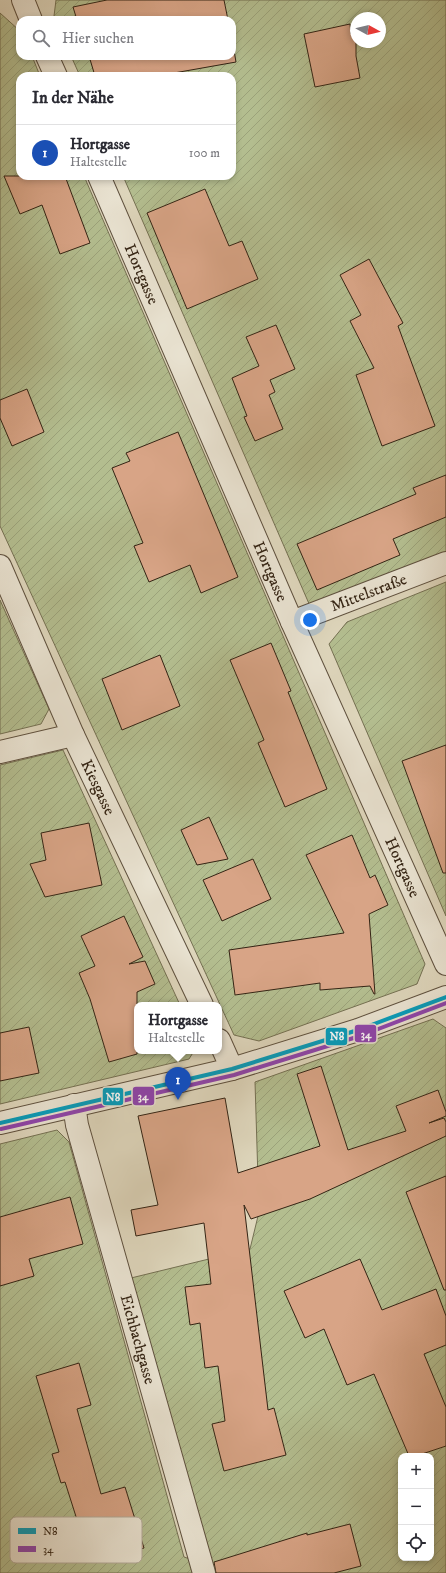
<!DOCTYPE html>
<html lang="de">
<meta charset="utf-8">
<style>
:root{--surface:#fff;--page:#f2f2f3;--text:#2b2b33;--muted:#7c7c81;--line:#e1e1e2;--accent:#8f2418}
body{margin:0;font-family:"IM FELL DW Pica",serif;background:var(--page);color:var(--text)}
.controls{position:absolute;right:12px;bottom:12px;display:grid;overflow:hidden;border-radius:8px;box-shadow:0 2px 6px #0003}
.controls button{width:36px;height:36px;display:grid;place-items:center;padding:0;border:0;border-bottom:1px solid var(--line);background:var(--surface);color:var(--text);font:20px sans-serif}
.compass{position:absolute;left:350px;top:12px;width:36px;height:36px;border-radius:50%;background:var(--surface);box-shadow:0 2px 6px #0003;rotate:98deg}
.you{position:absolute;left:310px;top:620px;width:14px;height:14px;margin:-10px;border:3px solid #fff;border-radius:50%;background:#1a73e8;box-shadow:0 0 0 6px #1a73e833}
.badge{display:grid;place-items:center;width:26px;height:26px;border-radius:50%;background:var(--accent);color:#fff;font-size:13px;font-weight:700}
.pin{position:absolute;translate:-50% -33px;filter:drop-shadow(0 1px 2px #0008)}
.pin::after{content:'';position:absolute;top:21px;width:14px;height:12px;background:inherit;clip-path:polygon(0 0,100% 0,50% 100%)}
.popup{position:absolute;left:134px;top:1002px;width:88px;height:52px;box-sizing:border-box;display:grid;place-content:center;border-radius:8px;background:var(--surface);filter:drop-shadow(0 1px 3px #0005);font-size:13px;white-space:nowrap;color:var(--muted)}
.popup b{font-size:15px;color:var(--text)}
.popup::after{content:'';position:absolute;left:50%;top:100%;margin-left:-8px;border:8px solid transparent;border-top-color:var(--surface)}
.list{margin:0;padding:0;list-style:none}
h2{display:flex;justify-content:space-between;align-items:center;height:52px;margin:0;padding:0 16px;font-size:17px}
h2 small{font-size:13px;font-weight:400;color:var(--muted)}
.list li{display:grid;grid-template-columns:26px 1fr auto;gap:12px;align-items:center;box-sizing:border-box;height:56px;padding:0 16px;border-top:1px solid var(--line)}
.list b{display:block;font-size:15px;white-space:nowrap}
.list p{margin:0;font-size:13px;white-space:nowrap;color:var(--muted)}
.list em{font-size:13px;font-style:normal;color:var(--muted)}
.icon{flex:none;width:22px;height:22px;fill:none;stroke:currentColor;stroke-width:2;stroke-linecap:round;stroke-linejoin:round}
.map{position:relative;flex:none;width:446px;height:1573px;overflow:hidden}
.search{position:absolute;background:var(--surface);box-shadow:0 2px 6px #0003;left:16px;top:16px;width:220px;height:44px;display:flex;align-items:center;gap:10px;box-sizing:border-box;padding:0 14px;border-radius:12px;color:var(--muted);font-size:15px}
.panel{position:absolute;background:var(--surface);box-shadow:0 2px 6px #0003;left:16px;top:72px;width:220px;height:108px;border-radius:12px}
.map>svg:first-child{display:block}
.garden{fill:url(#garden-furrows);stroke:#747052;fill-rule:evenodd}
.building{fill:#d8a486;stroke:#342414}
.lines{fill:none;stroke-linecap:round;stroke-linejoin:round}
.street-casing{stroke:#5e503e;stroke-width:24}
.street{stroke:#eae4d3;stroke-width:22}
.bus-1-casing{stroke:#eae4d3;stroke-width:7}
.bus-2-casing{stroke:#eae4d3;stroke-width:7}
.bus-1{stroke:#059cbb;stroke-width:4}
.bus-2{stroke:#8e44ad;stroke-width:4}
.labels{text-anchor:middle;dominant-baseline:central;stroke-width:3.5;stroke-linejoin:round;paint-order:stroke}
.street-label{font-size:16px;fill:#342414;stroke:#eae4d3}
.key{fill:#eae4d3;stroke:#b3aa9a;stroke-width:1}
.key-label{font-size:11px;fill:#342414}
.line-badge{stroke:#eae4d3;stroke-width:1.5}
.badge-label{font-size:11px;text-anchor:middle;font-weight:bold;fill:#fff}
</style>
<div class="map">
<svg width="446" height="1573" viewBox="0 0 446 1573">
<defs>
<pattern id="garden-furrows" width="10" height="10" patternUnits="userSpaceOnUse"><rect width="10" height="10" fill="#b3bd8f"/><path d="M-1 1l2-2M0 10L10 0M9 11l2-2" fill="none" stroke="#9ba27a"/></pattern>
</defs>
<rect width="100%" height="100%" fill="#ded6bc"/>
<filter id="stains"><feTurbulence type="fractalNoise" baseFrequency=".005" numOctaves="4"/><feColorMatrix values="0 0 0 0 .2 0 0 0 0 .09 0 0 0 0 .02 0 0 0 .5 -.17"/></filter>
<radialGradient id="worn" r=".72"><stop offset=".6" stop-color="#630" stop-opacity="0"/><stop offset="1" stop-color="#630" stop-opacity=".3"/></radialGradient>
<g class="garden">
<path d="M56,0h390v552l-136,54 -187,-430h109v-100h-152l-9,-20h161v-36h-176l-2,-4zM356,18h24v24h-24z"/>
<path d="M0,13l20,18v25h12l8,20h-20v100h64l341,788 -8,20 -158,57 -25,-6 -234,-509z"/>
<path d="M446,582v334l-117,-272 18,-22z"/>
<path d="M0,600l49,109 -8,15 -41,10z"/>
<path d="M63,750l117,255h-43v46h57l-5,8 -189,45v-339z"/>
<path d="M433,1019l13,9v545h-236l-79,-295 119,-29 9,-37 -4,-130zM401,1456h30v102h-30z"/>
<path d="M57,1130l12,12 115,415 9,3 4,13h-197v-429z"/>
</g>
<g class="building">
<path d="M107,0h117l4,20h-151l-4,-13z"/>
<path d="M350,24l1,10 5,-1v23l4,22 -45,9 -11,-53z"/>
<path d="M232,39l4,23 -79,14h-62l-6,-20h143z"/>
<path d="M4,176h61l25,67 -30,11 -18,-49 -22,9z"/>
<path d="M205,189l24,57 13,-5 16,38 -71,30 -40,-96z"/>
<path d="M369,259l34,64 -5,3 37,100 -53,20 -26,-71 18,-7 -24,-47 11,-6 -21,-40z"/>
<path d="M276,325l19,44 -25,11 5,12 -6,3 14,34 -28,12 -11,-24 3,-1 -15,-38 27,-12 -13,-29z"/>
<path d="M27,389l17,43 -32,14 -12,-28v-18z"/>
<path d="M178,432l60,145 -37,16 -11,-28 -41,17 -15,-36 9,-3 -31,-75 18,-7 -4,-8z"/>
<path d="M446,475v42l-53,22 7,16 -83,35 -20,-46 119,-50 -3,-6z"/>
<path d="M271,643l20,48 -3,1 39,97 -42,18 -27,-64 6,-3 -34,-80z"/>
<path d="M160,655l20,51 -58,24 -20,-51z"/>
<path d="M446,745v128h-3l-41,-112z"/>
<path d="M209,817l19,42 -31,6 -16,-35z"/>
<path d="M89,823l13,62 -57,12 -15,-33 16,-4 -5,-27z"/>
<path d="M352,835l18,43 5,-3 13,30 -19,9 6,80h-1l-4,-8 -50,4v-7l-85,12 -6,-45 115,-17 -38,-78z"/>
<path d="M253,859l18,40 -49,22 -19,-41z"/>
<path d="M124,916l19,41 -14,7 16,-3 10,23 -18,8v62l-28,8 -19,-63 -11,-26 16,-7 -14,-30z"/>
<path d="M29,1027l10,46 -39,8v-48z"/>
<path d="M321,1066l27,84 58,-19 -10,-25 42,-16 8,22v4l-17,7 15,-5 2,4v14l-136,63 -59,20 -7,-14 24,205 6,-2 12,47 -62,16 -12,-47 13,-3 -7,-55 -13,2 -5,-45 -10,2 -5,-38 26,-3 -7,-61 -68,13 -5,-26 27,-5 -20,-89 87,-18 13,75 82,-27 -23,-72z"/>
<path d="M446,1176v114h-2l-38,-98z"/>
<path d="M70,1197l13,47 -54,15 5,17 -34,10v-69z"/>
<path d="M360,1259l22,51 54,-21 10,27v29l-22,9 22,53v39l-30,10h-7l-35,-82 -27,11 -23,-56 -19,9 -21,-47z"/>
<path d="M79,1363l12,42 -14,4 24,85 24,-7 19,61 -32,10 -5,-16 -21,6 -21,-66 -4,1 -9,-29 7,-2 -23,-76z"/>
<path d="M350,1524l11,42 -27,7h-118l-2,-11 93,-29v2z"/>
</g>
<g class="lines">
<g class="street-casing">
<g id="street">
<path d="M23,0l8,20"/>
<path d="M47,56l9,20"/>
<path id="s1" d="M99,176l193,446 154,342"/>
<path id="s2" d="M0,566l73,169 129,270"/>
<path id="s3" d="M292,622l154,-59"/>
<path d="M0,752l73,-17"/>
<path d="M219,1040l13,29"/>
<path id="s4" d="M74,1105l3,20 127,448"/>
<path d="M0,1123l232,-54 126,-39 88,-33"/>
</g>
</g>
<use href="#street" class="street"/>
<g class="bus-1-casing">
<path id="bus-1" d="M0,1123l232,-54 126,-39 88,-33"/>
</g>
<g class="bus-2-casing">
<path id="bus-2" d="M1,1129l233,-54 126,-39 86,-33"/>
</g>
<use href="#bus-1" class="bus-1"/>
<use href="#bus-2" class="bus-2"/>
</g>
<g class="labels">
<g class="street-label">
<text stroke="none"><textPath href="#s1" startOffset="107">Hortgasse</textPath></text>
<text stroke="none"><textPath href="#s1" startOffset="431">Hortgasse</textPath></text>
<text stroke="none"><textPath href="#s3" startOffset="82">Mittelstraße</textPath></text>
<text stroke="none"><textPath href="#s2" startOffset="242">Kiesgasse</textPath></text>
<text stroke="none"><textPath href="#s1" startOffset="755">Hortgasse</textPath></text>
<text stroke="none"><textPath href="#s4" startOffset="243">Eichbachgasse</textPath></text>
</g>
</g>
<rect x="10" y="1517" width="132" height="46" rx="6" class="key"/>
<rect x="18" y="1528" width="18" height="6" fill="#059cbb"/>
<rect x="18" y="1546" width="18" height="6" fill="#8e44ad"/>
<g class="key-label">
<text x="43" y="1535">N8</text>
<text x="43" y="1553">34</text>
</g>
<g class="line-badge">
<rect x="354" y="1024" width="23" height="19" rx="4" fill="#8e44ad"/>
<rect x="325" y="1027" width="23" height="19" rx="4" fill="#059cbb"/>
<rect x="132" y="1086" width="23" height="20" rx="4" fill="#8e44ad"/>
<rect x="102" y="1087" width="22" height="19" rx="4" fill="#059cbb"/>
</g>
<g class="badge-label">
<text x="366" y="1038">34</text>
<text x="337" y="1040">N8</text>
<text x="143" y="1100">34</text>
<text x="113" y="1101">N8</text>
</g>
<rect width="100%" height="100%" filter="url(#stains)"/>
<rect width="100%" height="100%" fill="url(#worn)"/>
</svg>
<div class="controls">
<button>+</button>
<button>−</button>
<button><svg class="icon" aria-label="locate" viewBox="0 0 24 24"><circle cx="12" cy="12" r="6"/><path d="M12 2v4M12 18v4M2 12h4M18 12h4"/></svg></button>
</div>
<svg class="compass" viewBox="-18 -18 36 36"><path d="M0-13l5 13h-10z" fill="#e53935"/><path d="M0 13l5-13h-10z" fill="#7c7c81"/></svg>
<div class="you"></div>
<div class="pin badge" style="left:178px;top:1100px;background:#1a4fb4">1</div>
<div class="popup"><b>Hortgasse</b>Haltestelle</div>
<div class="search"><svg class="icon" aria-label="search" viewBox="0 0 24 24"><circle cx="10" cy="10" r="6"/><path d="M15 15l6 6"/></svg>Hier suchen</div>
<section class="panel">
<h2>In der Nähe<small></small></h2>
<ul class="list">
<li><span class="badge" style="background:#1a4fb4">1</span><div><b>Hortgasse</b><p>Haltestelle</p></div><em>100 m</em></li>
</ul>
</section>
</div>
